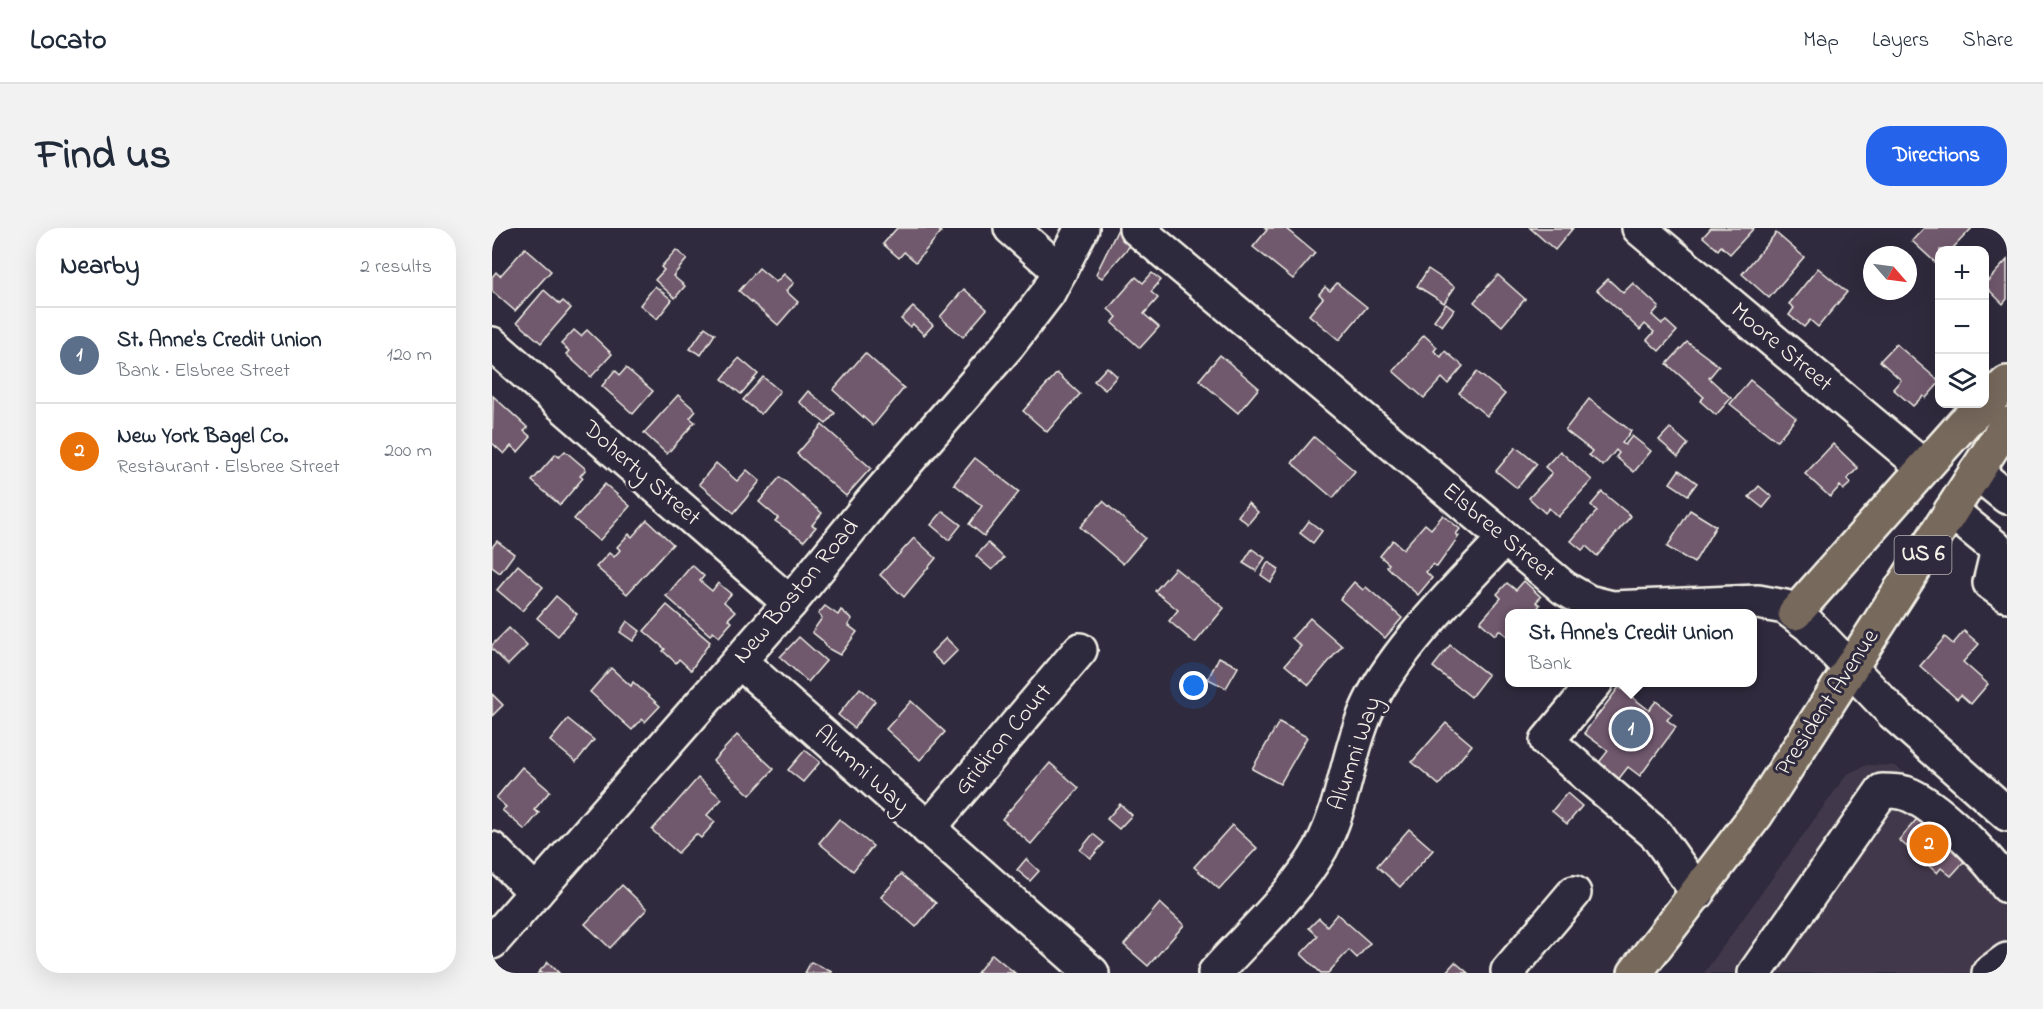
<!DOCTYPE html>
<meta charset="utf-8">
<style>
:root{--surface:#fff;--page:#f2f2f3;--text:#1f2937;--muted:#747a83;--line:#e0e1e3;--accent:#2563eb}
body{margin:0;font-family:"Indie Flower",sans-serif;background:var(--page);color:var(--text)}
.controls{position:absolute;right:18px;top:18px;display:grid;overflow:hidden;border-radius:12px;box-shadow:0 6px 24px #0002}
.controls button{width:54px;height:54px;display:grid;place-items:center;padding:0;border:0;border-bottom:2px solid var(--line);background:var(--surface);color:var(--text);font:30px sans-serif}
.compass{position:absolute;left:1371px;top:18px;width:54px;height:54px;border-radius:50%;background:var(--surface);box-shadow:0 6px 24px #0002;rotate:118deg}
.you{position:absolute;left:702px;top:458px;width:21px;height:21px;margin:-15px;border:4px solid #fff;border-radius:50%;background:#1a73e8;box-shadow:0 0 0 9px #1a73e833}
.badge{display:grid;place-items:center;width:39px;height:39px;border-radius:50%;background:var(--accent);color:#fff;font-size:20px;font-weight:700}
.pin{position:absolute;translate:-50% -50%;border:3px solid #fff;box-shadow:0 2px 6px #0006}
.popup{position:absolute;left:1013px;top:381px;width:252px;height:78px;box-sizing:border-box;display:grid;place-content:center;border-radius:12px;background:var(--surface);filter:drop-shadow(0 2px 4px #0005);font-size:20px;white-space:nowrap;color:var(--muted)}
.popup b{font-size:22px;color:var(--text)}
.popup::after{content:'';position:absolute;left:50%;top:100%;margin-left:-12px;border:12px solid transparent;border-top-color:var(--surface)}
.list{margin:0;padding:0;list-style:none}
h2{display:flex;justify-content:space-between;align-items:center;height:78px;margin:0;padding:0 24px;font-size:26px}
h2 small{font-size:20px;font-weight:400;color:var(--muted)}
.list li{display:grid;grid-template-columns:39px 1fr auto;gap:18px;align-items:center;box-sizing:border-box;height:96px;padding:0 24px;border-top:2px solid var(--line)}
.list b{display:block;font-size:22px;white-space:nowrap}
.list p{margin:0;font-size:20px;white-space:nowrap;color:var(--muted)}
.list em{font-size:20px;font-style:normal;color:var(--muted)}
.icon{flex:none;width:33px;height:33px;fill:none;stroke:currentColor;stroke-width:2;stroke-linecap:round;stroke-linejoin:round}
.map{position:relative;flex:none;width:1515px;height:745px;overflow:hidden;border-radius:24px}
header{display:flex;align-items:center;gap:36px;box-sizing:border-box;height:84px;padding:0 30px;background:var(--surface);border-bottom:2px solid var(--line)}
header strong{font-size:28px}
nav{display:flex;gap:33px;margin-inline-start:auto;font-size:21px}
.intro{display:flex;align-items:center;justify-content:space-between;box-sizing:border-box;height:144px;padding:0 36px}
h1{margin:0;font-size:42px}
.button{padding:15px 27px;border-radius:24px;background:var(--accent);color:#fff;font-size:21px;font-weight:700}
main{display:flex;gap:36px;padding:0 36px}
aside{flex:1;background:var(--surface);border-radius:24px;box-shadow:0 6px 24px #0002}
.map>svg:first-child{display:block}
.built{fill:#42384b}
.building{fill:#6f596d;stroke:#f4f1e8;stroke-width:1.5}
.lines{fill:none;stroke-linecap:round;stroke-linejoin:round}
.minor-casing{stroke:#f4f1e8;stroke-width:38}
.major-casing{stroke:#f4f1e8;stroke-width:38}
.minor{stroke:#2f2a3d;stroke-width:33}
.major{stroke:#77695c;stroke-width:33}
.labels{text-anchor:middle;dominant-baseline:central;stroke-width:6;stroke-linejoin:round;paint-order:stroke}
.shield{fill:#2f2a3d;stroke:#b9b5b5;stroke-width:1.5}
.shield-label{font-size:22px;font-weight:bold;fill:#f4f1e8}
.street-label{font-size:24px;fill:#f4f1e8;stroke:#2f2a3d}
</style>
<header>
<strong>Locato</strong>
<nav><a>Map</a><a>Layers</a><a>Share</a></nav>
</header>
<div class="intro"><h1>Find us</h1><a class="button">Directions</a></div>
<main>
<aside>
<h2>Nearby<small>2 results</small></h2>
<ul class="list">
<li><span class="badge" style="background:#5c6f8a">1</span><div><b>St. Anne's Credit Union</b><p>Bank · Elsbree Street</p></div><em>120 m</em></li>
<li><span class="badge" style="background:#e8710a">2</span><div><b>New York Bagel Co.</b><p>Restaurant · Elsbree Street</p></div><em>200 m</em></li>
</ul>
</aside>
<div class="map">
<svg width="1515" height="745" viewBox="0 0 1515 745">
<rect width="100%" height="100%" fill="#2f2a3d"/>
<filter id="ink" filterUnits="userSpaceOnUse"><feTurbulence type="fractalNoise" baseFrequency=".0167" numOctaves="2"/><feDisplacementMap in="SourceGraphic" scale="12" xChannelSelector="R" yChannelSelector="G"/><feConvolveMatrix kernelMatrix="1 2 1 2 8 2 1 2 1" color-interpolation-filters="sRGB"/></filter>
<g filter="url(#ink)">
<path class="built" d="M1375,537l28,1 29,20 83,75v112h-303l143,-199z"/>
<g class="building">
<path d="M405,0h39l5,4 -25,30 -12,-10 -5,6 -16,-14z"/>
<path d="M773,0h20l30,25 -22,26 -40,-32 14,-17z"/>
<path d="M1038,0h43l-18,22z"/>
<path d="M1219,0h43l-24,26 -9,-8 -3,4 -15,-13z"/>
<path d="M1432,0h48l-21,22h-11l-2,15 -26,-24z"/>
<path d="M626,1l16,12 -32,37 -6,-4z"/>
<path d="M1284,5l28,24 -35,41 -27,-24z"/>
<path d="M33,20l26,23 -36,40 -23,-20v-14l4,-5 4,4z"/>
<path d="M184,22l11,9 -14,17 12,10 -10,12 -20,-18 9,-10 -3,-3z"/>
<path d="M1515,32v39l-4,5 -19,-19z"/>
<path d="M267,40l17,14 8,-8 10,9 -8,8 12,11 -20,23 -39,-34z"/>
<path d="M1326,40l29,24 -29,35 -8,-7 -6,7 -15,-12 5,-7 -5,-4z"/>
<path d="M936,41l27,18 -11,16 -27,-17z"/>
<path d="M660,45l9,7 -10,12 7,6 -14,16 15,13 -19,21 -28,-25 5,-6 -9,-8 28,-32 7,6z"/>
<path d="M1006,47l27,24 -23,27 -28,-24z"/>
<path d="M1116,51l15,14 10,-10 26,24 -7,8 10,9 4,-3 11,10 -18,20 -12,-11 7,-8 -9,-8 -5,6 -43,-40z"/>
<path d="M845,55l30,24 -28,33 -30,-25 14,-17 -4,-4 6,-7 5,4z"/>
<path d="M163,58l17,14 -15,19 -17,-14z"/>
<path d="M472,61l23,20 -24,28 -23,-20z"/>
<path d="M52,62l16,14 3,-3 8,7 -30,35 -24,-21z"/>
<path d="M954,76l8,6 -12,16 -8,-6z"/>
<path d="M421,79l20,18 -9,10 -11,-11 -3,3 -9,-8z"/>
<path d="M213,99l10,7 -14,21 -11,-6z"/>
<path d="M82,102l7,6 6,-6 25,24 -21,23 -25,-23 3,-3 -8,-7z"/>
<path d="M932,107l13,12 -3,4 7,6 4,-6 18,15 -15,18 -6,-6 -18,20 -31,-27z"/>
<path d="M1195,114l32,24 -10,12 22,20 -15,17 -16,-14 4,-4 -37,-33z"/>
<path d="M1404,116l44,38 -14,16 -3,-2 -10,10 -20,-17 8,-9 -21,-19z"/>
<path d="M373,125l39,35 -31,38 -40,-36z"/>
<path d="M728,127l39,33 -21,25 -39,-33z"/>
<path d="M247,130l19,16 -17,20 -19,-15z"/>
<path d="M615,139l10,9 -12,14 -11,-9z"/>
<path d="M134,140l27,23 -20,23 -31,-28 13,-16 5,5z"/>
<path d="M985,144l28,22 -18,22 -28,-23z"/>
<path d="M565,145l23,21 -33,38 -24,-21z"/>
<path d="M271,149l17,14 -19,23 -18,-14z"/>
<path d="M1258,152l46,38 -19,23 -47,-37z"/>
<path d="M316,163l27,22 -9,11 -27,-22z"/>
<path d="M186,167l18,16 -6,7 5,4 -28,32 -23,-21z"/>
<path d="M1,168l35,32 -4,3 7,6 -13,15 -7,-6 -7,8 -12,-11z"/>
<path d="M1097,171l42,32 -9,12 3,2 7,-9 19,15 -17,21 -18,-15 3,-4 -3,-3 -13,16 -14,-11 3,-4 -27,-21z"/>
<path d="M330,197l49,43 -25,28 -49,-42z"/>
<path d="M1178,200l18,16 -10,13 -19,-17z"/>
<path d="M822,209l41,34 -22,27 -41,-35z"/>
<path d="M1341,216l25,24 -11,11 4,4 -8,7 -3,-4 -10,11 -25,-23z"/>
<path d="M1024,219l21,17 -20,24 -21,-17z"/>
<path d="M73,223l21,18 -6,7 3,2 -23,27 -28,-24 24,-27 3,3z"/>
<path d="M1068,223l32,29 -34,37 -9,-9 -4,5 -16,-15 23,-25 -7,-6z"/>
<path d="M483,230l44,34 -35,44 -15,-12 13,-18 -28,-22z"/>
<path d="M224,235l21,18 10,-11 13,11 -26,32 -35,-29z"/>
<path d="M1187,242l18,13 -9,12 -18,-12z"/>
<path d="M288,249l42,36 -10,12 4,2 -12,14 -29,-20 3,-3 -19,-16z"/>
<path d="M113,256l25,22 -31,35 -25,-22z"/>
<path d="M1267,258l13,11 -9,11 -14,-11z"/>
<path d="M1110,264l29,24 -34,40 -11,-10 -4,4 -11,-9 26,-30 -6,-6z"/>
<path d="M611,273l42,37 -22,26 -43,-37z"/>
<path d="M756,275l10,9 -10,12 -10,-8z"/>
<path d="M1198,282l26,16 -22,37 -27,-16z"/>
<path d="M451,283l18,14 -12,15 -18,-15z"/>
<path d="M951,287l17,14 -4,5 3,2 -22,31 -4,-3 -7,8 6,6 -14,17 -31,-28 2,-3 -9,-8 13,-16 10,9 22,-25 6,5z"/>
<path d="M155,292l26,24 -46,50 -31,-27 13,-14 5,4 6,-7 -3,-3 12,-13 3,3z"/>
<path d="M817,293l13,10 -9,12 -13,-10z"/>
<path d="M422,310l22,20 -32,39 -24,-22z"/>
<path d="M5,313l17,13 -14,19 -8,-6v-20z"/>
<path d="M496,315l16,15 -12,12 -16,-14z"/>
<path d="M760,321l13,9 -9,13 -13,-8z"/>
<path d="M776,334l11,7 -8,13 -10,-7z"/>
<path d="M26,337l25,22 -21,24 -25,-21z"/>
<path d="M200,337l12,11 -4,5 12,10 6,-8 13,11 -7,8 11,10 -7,7 4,3 -13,15 -6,-5 -3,3 -44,-39z"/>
<path d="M683,340l49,40 -29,35 -26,-22 9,-11 -23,-19z"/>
<path d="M1032,353l17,16 -5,5 4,3 -7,9h-23v24l-11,-8 -4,5 -15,-13 21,-24 -4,-4 10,-11 9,7z"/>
<path d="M862,354l9,8 3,-3 36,31 -17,20 -45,-39z"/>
<path d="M64,368l21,18 -19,22 -21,-18z"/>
<path d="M175,377l43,37 -19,28 -12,-11 -3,4 -13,-12 2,-2 -21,-18z"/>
<path d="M333,378l13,9 3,-5 11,9 -4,6 9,7 -17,23 -13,-7 -4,-7 -11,-9 10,-14 -4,-4z"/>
<path d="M818,390l32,28 -33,39 -24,-20 16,-19 -9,-8z"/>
<path d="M135,393l13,10 -7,10 -13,-9z"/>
<path d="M17,400l18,18 -19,19 -16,-16v-4z"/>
<path d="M1472,403l15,13 -16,18 25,22 -17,20 -10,-9 -4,4 -37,-33 25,-29 8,7z"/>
<path d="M307,409l27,24 -18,21 -28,-25z"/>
<path d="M454,410l12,12 -15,15 -12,-12z"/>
<path d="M958,417l38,30 -17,22 -38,-30z"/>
<path d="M727,429l19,10 -12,21 -18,-9z"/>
<path d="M119,440l20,18 2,-4 27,24 -15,16 -3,-3 -10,11 -42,-38z"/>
<path d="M1127,459l30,23 7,-9 16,13 -5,6 9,7 -36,49 -12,-9 -18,23 -21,-15 19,-24 -24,-18z"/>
<path d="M368,460l15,13 -21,27 -16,-13z"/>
<path d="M0,466l11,11 -11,11z"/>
<path d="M419,473l34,31 -25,28 -34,-31z"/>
<path d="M76,491l26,21 -18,22 -26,-21z"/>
<path d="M787,494l28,15 -27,47 -28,-15z"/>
<path d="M954,495l26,22 -33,40 -27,-23z"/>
<path d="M245,507l37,34 -24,26 -37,-34z"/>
<path d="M313,522l15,12 -17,20 -15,-12z"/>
<path d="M558,535l29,25 -48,56 -29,-25z"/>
<path d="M30,539l28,24 -16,19 5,3 -14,17 -23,-20 4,-3 -10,-9z"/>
<path d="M206,550l24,21 -15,16 8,7 -14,16 -5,-4 -18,19 -26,-23z"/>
<path d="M1075,565l15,13 -15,18 -15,-13z"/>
<path d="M628,576l12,11 -13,14 -12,-10z"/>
<path d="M1430,585l48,42 -19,21 -10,-8 -4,5 -38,-33z"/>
<path d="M347,591l34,27 -20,25 -34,-28z"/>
<path d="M740,597l25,23 -38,41 -25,-22z"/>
<path d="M917,601l24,21 -33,37 -23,-21z"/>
<path d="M601,606l11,9 -13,15 -11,-8z"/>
<path d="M534,631l13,12 -9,10 -13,-11z"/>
<path d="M409,646l35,29 -20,24 -35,-30z"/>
<path d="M130,657l25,24 -37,39 -25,-24z"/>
<path d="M668,675l24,22 -36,41 -24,-21z"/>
<path d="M845,686l33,29 -13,15 -8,-8 -21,23h-7l-20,-19 17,-18 -9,-8 10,-10 8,8z"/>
<path d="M500,726l23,19h-38z"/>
<path d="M56,734l11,11h-21z"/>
<path d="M319,734l21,10 -1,1h-26z"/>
<path d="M963,734l13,11h-23z"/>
</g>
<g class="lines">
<g class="minor-casing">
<g id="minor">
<path d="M519,0l49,43"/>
<path d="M644,0l428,360 24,14 24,6 146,-6 27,5 24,18 84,88 114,101"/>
<path d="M1147,0l285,239"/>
<path d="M0,116l298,259"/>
<path d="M1484,244l31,25"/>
<path d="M1459,283l44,36 1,11 -6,25 17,12"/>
<path d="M247,433l353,312"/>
<path d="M1104,454l-49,59 109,93 42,59"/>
<path d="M436,601l152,-179"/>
<path d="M0,621l44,43"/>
<path d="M0,714l298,-339 81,-100 138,-159 39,-51 34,-65"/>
<path d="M723,745c34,-38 81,-80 106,-125 25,-47 27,-104 52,-151 28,-53 89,-113 131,-158"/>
<path d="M1019,745l-3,-2 66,-78"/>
<path d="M1263,745l127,-182c8,0 16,0 23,2 30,10 85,66 102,93"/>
<path d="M1497,745l18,-13"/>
</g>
</g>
<g class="major-casing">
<g id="major">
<path d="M1303,385l169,-190 43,-40"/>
<path d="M1143,745l121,-158 251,-391"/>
</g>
</g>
<use href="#minor" class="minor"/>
<use href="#major" class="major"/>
</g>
</g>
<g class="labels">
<rect class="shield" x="1402.5" y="308" width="57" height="38" rx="4.5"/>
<g class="shield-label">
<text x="1431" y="327">US 6</text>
</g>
<g class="street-label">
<text transform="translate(1289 120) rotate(40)">Moore Street</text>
<text transform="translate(149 246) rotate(41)">Doherty Street</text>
<text transform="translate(1006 305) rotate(40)">Elsbree Street</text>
<text transform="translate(305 364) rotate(-50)">New Boston Road</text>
<text transform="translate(1336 475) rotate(-57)">President Avenue</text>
<text transform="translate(512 512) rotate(-50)">Gridiron Court</text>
<text transform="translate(864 526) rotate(-71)">Alumni Way</text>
<text transform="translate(369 542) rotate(42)">Alumni Way</text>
</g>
</g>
</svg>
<div class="controls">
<button>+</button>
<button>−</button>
<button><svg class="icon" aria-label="layers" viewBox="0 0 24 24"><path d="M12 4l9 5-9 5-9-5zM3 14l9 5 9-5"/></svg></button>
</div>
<svg class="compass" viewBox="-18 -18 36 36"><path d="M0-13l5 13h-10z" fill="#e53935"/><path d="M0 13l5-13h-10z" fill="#747a83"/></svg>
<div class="you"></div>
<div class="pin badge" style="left:1139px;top:501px;background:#5c6f8a">1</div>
<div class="popup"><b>St. Anne's Credit Union</b>Bank</div>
<div class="pin badge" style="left:1437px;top:616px;background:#e8710a">2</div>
</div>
</main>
